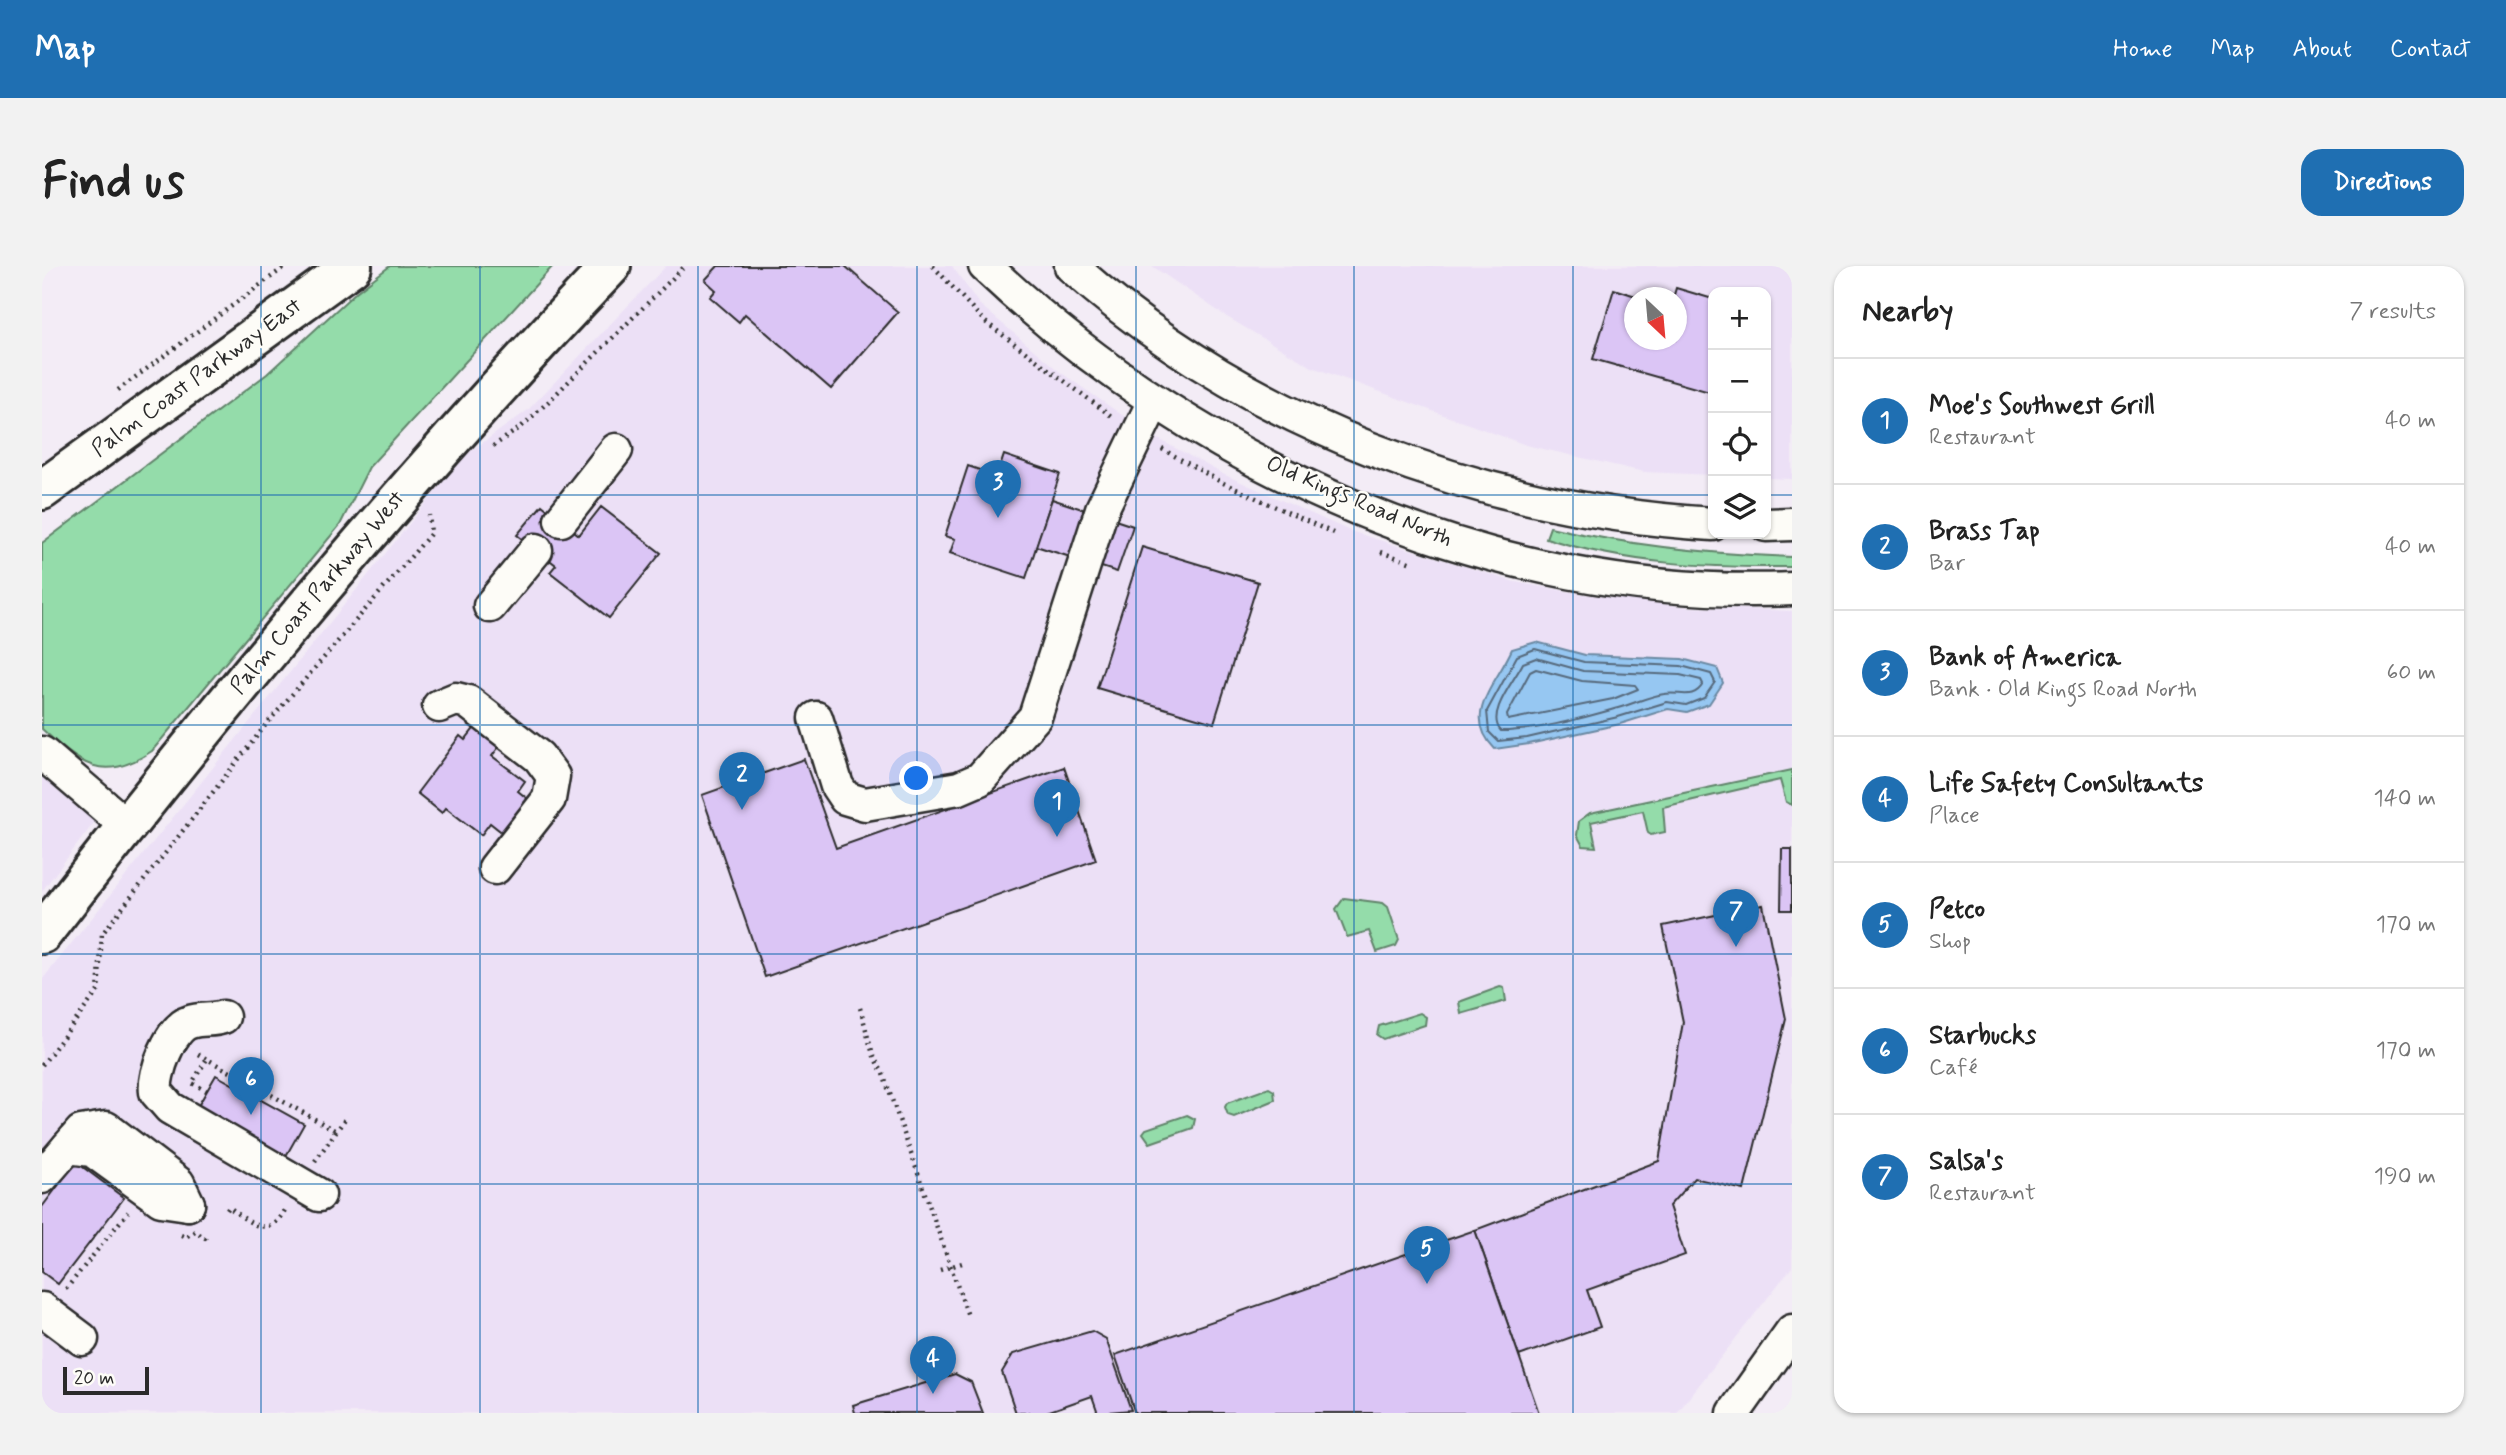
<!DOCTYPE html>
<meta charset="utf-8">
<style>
:root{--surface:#fff;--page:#f2f2f2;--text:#222;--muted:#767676;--line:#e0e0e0;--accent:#1f6fb2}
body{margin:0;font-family:Mynerve,sans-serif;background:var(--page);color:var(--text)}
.controls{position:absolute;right:21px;top:21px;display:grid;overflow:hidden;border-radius:14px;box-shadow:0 2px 5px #0004}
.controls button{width:63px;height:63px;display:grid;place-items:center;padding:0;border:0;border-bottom:2px solid var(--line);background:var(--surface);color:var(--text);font:35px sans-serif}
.compass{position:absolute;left:1582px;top:21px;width:63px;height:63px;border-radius:50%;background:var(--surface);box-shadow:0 2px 5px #0004;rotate:154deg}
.scale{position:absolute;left:21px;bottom:18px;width:86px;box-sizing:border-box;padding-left:7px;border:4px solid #2b2b2b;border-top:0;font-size:19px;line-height:24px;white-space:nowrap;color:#2b2b2b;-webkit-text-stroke:5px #fdfcf7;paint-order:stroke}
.you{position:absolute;left:875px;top:513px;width:24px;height:24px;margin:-18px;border:5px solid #fff;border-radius:50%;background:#1a73e8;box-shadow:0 0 0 10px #1a73e833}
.badge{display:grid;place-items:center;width:46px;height:46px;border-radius:50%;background:var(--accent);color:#fff;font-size:23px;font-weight:700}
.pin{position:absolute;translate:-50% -58px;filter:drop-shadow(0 2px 4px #0008)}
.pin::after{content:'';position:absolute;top:37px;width:24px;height:21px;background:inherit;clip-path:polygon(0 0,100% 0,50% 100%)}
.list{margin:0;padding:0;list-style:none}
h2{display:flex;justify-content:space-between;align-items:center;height:91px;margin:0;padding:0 28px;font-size:30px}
h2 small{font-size:23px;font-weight:400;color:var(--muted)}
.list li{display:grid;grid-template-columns:46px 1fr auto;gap:21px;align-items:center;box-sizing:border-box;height:126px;padding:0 28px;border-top:2px solid var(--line)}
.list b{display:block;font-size:26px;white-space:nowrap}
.list p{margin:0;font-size:23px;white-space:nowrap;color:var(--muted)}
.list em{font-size:23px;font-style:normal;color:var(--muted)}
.icon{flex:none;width:38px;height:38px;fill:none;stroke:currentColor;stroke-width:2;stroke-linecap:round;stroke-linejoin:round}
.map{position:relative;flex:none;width:1750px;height:1147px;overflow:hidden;border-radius:21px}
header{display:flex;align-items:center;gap:42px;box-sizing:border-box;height:98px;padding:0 35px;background:var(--accent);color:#fff}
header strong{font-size:33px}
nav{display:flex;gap:38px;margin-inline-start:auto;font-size:24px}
.intro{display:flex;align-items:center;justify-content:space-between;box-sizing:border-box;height:168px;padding:0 42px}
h1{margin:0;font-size:49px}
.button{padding:18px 32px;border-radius:21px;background:var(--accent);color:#fff;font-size:24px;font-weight:700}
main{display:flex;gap:42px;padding:0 42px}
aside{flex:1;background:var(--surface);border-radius:21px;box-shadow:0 2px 5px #0004}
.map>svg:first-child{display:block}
.built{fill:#ece0f6;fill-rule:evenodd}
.green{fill:#94dcaa;stroke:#60846a;stroke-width:2}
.water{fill:#96c7f2;stroke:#6b89a2;stroke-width:2}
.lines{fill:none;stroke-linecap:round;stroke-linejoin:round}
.shore{stroke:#56697b;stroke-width:2}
.building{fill:#dbc5f5;stroke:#2b2b2b;stroke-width:2}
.minor-casing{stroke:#2b2b2b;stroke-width:37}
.major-casing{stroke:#2b2b2b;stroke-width:44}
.path{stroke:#2b2b2b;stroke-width:4.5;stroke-dasharray:2 5;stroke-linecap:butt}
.minor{stroke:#fdfcf7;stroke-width:32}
.major{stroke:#fdfcf7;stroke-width:38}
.grid{fill:none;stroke:#1f6fb2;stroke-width:2;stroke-opacity:0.55}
.labels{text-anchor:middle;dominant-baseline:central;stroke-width:5;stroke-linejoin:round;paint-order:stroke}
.street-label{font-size:23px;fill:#2b2b2b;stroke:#fdfcf7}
</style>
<header>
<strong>Map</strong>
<nav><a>Home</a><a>Map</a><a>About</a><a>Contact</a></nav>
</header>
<div class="intro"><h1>Find us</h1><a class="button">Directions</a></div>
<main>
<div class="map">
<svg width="1750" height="1147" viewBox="0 0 1750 1147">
<rect width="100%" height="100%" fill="#f3ecf6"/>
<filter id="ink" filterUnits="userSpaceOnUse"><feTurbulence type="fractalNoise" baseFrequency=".0143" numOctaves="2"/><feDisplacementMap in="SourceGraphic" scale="14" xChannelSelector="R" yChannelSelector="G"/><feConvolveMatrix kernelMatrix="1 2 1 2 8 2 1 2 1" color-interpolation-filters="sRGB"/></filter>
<g filter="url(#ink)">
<g class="built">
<path d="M624,0h286l27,38 81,68 91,63 72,39 127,57 165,51 67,12 104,13 106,4v656l-115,146h-1635v-433l422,-524 64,-46z"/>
<path d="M1110,0h640v213l-26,-1v-186h-53v183l-69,-3 -118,-27 -214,-78 -85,-50zM1592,32h42v42h-42z"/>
<path d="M0,505l54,49 -54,71z"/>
</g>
<g class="green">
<path d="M348,0h163l-184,201 -29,58 -188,226c-50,33 -72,13 -110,-22v-186l225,-169 89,-82z"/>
<path d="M1508,261c80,19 160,27 242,30v10c-82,1 -168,-3 -246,-29z"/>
<path d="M1750,504v35l-6,-3 -6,-22 -117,27 2,25 -14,3 -3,-2 -5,-22 -52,11 5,25 -13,-1 -6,-11 2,-14 11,-8z"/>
<path d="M1302,632l39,5 5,4 11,33 -3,6 -19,6 -8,-21 -22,6 -11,-28z"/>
<path d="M1458,721l4,1 2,13 -45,13 -2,-12z"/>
<path d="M1378,747l6,4 -1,8 -42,14 -6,-4 2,-9z"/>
<path d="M1227,822l5,3 1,9 -41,17 -6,-2 -3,-8 2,-4z"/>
<path d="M1145,849l8,4 -2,9 -43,15 -7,-10 3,-4z"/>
</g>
<path class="water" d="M1494,376l49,13 97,4 35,9 6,15 -14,21 -22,8 -19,-3 -48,15 -91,20 -34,5c-34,-34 1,-64 17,-100z"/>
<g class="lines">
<g class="shore">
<path d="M1493,383l49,13 97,4 30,8 4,8 -11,16 -18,7 -19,-3 -49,15 -91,21 -29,3 -9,-9 -2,-21 30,-55z"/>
<path d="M1494,392l47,13 97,4 21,5 2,4c-10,17 -23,7 -39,10 -15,2 -31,10 -46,14 -36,10 -80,23 -117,23 -16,-17 14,-51 22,-68z"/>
<path d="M1494,403l46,12 53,4 3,4 -25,10 -105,21 -1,-5 23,-43z"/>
</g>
</g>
<g class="building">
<path d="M676,0h127l53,46 -67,77 -86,-75 -6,8 -29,-25 6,-7 -11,-10z"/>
<path d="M1634,22l37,11v94l-120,-34 21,-70 28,9h-8v42h42v-42h-3z"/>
<path d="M962,189l56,19 -34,104 -76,-25 5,-14 -10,-3 23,-70 29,10z"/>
<path d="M1010,233l81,27 -16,46 -81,-26z"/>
<path d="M500,239l37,30 22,-28 60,46 -52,65 -59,-46 6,-7 -39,-30z"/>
<path d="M1100,281l116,35 -44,141 -117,-35z"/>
<path d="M449,441l24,19 -23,30 33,25 -7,10 11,9 -25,34 -14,-11 -9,12 -35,-27 -4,5 -25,-20 43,-57 5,4z"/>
<path d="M762,493l32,89 228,-81 32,93 -331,117 -63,-182z"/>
<path d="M1740,583h10v61h-11z"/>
<path d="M1721,639l23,114 -42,171 -50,-12 -25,28 16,49 -98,35 13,37 -81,29 -44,-126 184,-69 24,-139 -20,-96z"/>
<path d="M174,809l88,49 -18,32 -88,-50z"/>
<path d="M34,896l48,36 -66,86 -16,-12v-65z"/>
<path d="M1433,964l64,183h-404l-20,-58z"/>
<path d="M1050,1065l14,8 25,71 -33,3 -6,-17 -48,17h-28l-14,-41 11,-18z"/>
<path d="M913,1108l16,8 12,31h-128l-2,-8z"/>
</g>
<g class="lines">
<g class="minor-casing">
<g id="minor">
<path d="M943,0c213,202 510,336 807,323"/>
<path d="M1029,0c175,157 409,244 642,258"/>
<path d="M519,254l55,-70"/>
<path d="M1724,259l26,-1"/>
<path d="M448,340l46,-56"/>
<path d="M397,440l17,-7 12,3 71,55 14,19 -4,23 -54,69"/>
<path d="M774,452l21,68 8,12 20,6 94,-16 21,-9 55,-62 67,-208 52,-108"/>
<path d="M0,487l85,73"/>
<path d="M181,751c-11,4 -22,1 -33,5 -19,5 -37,52 -34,70l14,16 149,87"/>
<path d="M26,881l24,3 69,50 27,4"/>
<path d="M0,911l39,-45 25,-4 72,55 10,21"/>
<path d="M0,1043l40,30"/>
<path d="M1692,1147l58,-82"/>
</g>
</g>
<g class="major-casing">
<g id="major">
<path d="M0,224l310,-224"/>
<path d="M0,668c179,-231 367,-456 569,-668"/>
</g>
</g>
<g class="path">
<path d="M891,0l51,55 130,97"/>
<path d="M76,124l168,-124"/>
<path d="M451,180l27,-18 28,-26 137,-136"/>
<path d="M1120,183l59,33 112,51"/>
<path d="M1339,286l31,11"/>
<path d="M818,742c7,21 9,44 22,63l86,245"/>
<path d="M156,788l138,77"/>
<path d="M0,799l56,-74 4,-57 162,-207 163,-189 4,-5 -2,-18"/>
<path d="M165,825l-15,-8 15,-24"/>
<path d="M212,830l6,-10"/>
<path d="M273,895l30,-42"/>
<path d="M185,944l2,-3c21,16 40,34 57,1"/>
<path d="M139,969l5,2 9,-6 10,7 3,-3"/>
<path d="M898,1004l22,-7"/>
<path d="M24,1023l62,-77"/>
</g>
<use href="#minor" class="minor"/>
<use href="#major" class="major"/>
</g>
</g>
<path class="grid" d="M219,0v1147M438,0v1147M656,0v1147M875,0v1147M1094,0v1147M1312,0v1147M1531,0v1147M0,229h1671M1724,229h26M0,459h1750M0,688h1750M0,918h1750"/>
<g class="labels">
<g class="street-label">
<text transform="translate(155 112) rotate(-36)">Palm Coast Parkway East</text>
<text transform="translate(1317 236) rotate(23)">Old Kings Road North</text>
<text transform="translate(276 327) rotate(-50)">Palm Coast Parkway West</text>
</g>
</g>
</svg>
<div class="controls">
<button>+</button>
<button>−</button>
<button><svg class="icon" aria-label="locate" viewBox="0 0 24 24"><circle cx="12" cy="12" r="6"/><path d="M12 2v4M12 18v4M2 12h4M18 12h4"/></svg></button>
<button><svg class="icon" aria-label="layers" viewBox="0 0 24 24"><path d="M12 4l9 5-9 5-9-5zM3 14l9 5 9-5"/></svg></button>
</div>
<svg class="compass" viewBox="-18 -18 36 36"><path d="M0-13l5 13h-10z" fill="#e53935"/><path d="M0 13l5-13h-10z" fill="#767676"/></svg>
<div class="scale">20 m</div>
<div class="you"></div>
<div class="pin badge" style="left:1015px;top:571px">1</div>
<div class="pin badge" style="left:700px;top:544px">2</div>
<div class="pin badge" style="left:956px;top:252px">3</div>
<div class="pin badge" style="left:891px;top:1128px">4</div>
<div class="pin badge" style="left:1385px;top:1018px">5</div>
<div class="pin badge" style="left:209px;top:849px">6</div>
<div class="pin badge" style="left:1694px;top:681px">7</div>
</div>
<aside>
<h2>Nearby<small>7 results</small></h2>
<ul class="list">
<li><span class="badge">1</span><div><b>Moe's Southwest Grill</b><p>Restaurant</p></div><em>40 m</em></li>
<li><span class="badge">2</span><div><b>Brass Tap</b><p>Bar</p></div><em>40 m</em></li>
<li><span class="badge">3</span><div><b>Bank of America</b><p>Bank · Old Kings Road North</p></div><em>60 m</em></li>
<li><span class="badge">4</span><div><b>Life Safety Consultants</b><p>Place</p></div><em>140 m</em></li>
<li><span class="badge">5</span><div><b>Petco</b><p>Shop</p></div><em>170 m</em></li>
<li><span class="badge">6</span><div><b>Starbucks</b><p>Café</p></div><em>170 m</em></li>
<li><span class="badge">7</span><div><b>Salsa's</b><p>Restaurant</p></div><em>190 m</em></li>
</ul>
</aside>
</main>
